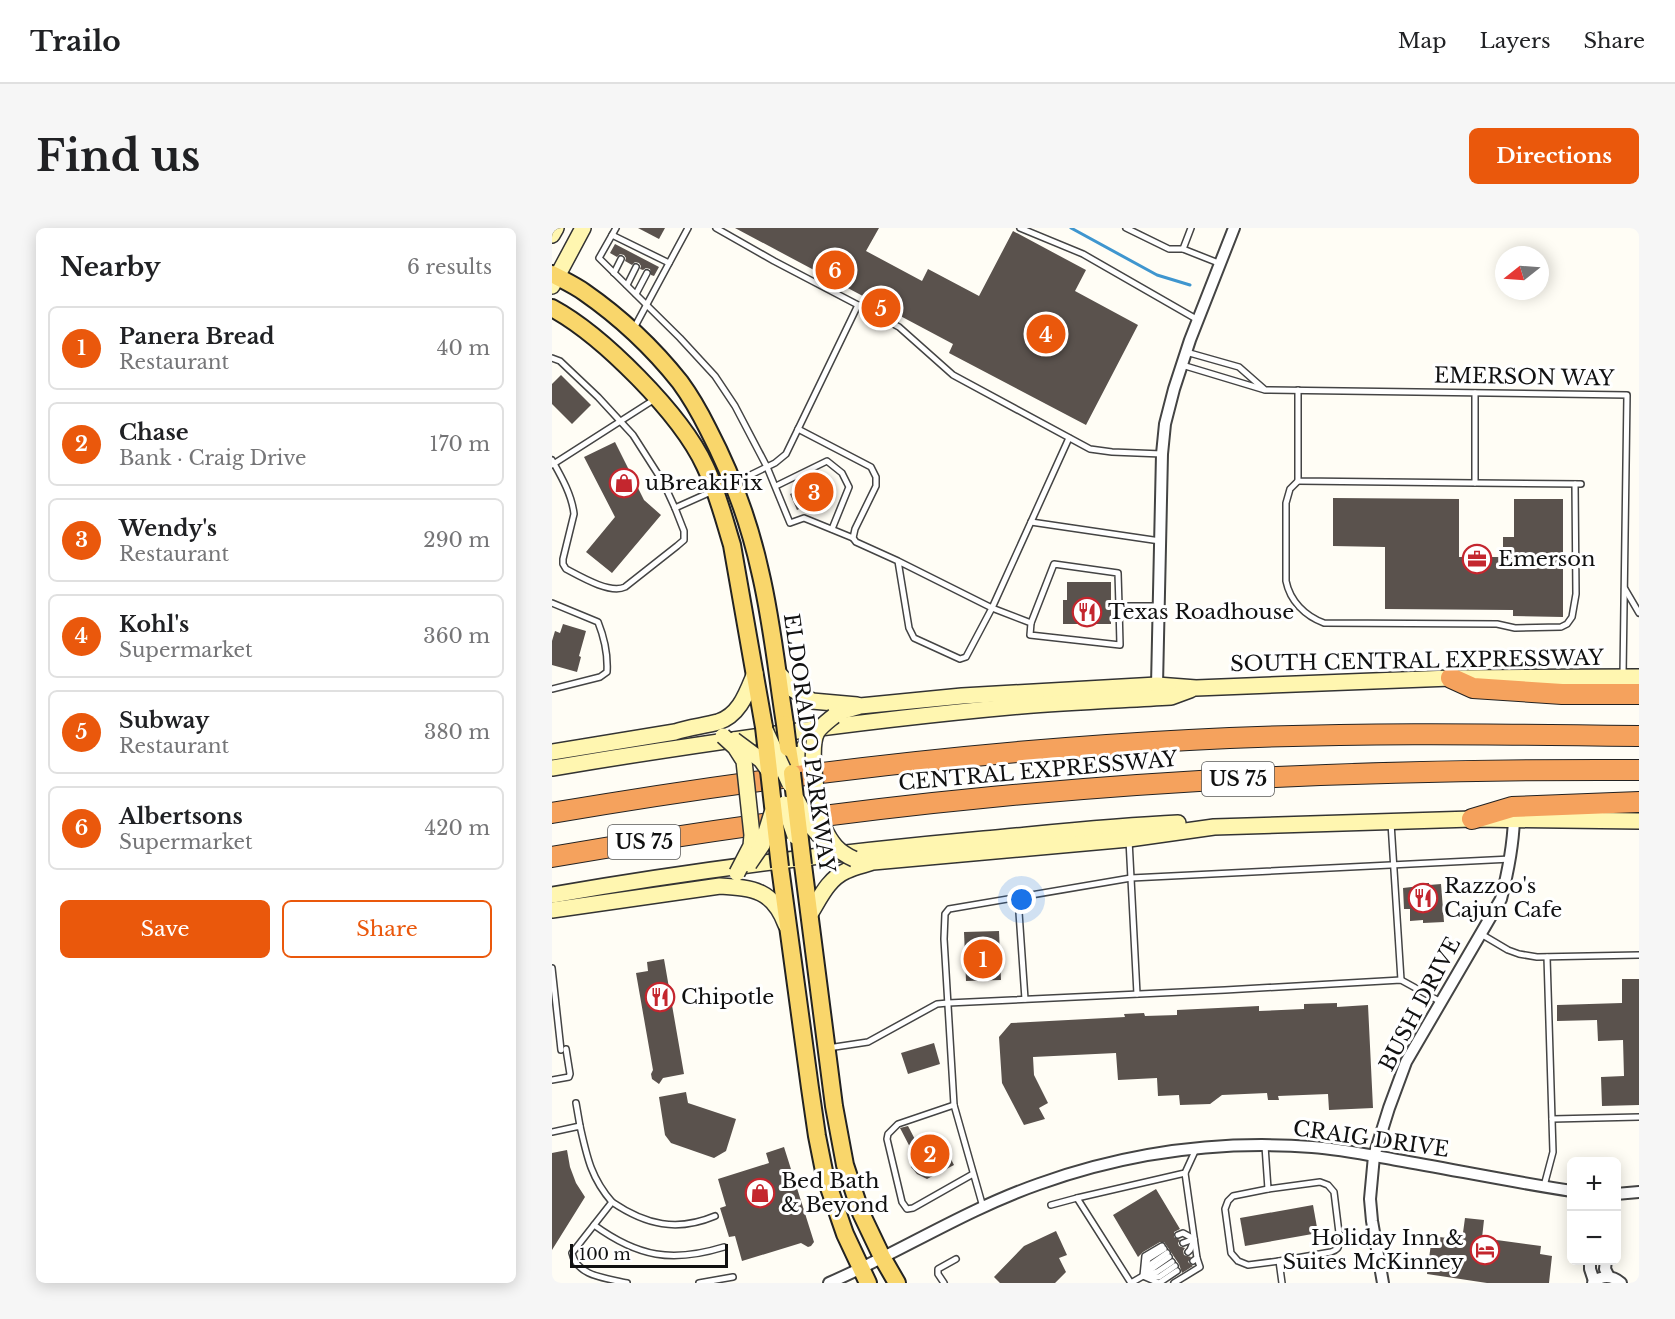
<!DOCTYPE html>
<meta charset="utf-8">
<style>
:root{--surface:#fff;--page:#f6f6f6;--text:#202124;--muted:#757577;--line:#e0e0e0;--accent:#ea580c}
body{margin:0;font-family:"Libre Baskerville",serif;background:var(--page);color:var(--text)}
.controls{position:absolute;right:18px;bottom:18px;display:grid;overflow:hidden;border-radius:9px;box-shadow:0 3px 15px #0003}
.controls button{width:54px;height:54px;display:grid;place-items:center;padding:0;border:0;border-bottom:2px solid var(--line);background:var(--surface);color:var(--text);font:30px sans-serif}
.compass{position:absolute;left:943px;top:18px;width:54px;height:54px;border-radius:50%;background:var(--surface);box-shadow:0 3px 15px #0003;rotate:253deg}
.scale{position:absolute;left:18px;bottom:15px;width:158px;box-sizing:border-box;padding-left:6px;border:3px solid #111;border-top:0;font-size:16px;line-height:21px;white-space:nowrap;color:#111;-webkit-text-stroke:4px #fff;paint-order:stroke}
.you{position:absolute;left:470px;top:672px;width:21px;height:21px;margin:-15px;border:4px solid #fff;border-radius:50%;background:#1a73e8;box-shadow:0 0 0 9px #1a73e833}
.badge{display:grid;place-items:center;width:39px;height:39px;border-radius:50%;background:var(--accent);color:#fff;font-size:20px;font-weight:700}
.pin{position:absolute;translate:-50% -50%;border:3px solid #fff;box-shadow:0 2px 6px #0006}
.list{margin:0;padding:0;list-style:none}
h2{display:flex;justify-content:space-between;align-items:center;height:78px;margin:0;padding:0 24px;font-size:26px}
h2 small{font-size:20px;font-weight:400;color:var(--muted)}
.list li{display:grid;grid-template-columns:39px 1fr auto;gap:18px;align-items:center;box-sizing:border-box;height:84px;margin:0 12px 12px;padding:0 12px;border:2px solid var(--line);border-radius:9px}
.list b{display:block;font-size:22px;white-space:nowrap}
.list p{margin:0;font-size:20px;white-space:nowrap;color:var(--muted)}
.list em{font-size:20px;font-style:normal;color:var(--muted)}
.actions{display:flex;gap:12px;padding:18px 24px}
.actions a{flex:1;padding:14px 0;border:2px solid var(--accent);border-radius:9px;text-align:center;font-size:21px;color:var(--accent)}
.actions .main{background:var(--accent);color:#fff}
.map{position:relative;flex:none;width:1087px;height:1055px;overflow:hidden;border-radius:9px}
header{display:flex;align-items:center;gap:36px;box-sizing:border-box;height:84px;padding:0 30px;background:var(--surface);border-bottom:2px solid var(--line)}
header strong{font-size:28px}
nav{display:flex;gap:33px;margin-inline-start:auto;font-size:21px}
.intro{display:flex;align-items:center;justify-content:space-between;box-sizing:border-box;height:144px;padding:0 36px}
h1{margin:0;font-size:42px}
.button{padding:15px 27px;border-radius:9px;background:var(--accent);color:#fff;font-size:21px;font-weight:700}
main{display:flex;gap:36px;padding:0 36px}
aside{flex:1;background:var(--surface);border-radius:9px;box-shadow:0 3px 15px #0003}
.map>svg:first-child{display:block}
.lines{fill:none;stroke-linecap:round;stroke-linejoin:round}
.stream{stroke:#3f96cf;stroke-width:3}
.building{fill:#5a524d}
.lane-casing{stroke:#444;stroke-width:8}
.street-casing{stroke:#444;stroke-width:14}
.secondary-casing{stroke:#333;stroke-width:18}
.primary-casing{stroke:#222;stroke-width:20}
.highway-casing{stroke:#222;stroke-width:22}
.lane{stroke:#fff;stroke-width:5}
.street{stroke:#fff;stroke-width:10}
.secondary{stroke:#fff6b0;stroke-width:15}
.primary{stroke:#f9d66b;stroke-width:16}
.highway{stroke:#f5a25d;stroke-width:20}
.secondary-bridge-casing{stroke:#333;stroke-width:18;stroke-linecap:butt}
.primary-bridge-casing{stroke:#222;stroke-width:20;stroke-linecap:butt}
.secondary-bridge{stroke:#fff6b0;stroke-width:15}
.primary-bridge{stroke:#f9d66b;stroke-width:16}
.labels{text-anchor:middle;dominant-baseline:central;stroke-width:6;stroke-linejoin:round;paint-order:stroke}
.shield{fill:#fff;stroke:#585858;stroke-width:1.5}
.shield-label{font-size:20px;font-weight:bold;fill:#111}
.street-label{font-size:21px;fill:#111;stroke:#fff}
.poi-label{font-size:21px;fill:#111;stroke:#fff;text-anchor:start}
</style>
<header>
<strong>Trailo</strong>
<nav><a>Map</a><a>Layers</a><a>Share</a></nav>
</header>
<div class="intro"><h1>Find us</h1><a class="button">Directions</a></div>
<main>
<aside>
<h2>Nearby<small>6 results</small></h2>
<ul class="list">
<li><span class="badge">1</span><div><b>Panera Bread</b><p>Restaurant</p></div><em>40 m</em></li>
<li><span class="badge">2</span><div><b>Chase</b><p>Bank · Craig Drive</p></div><em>170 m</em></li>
<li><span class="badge">3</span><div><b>Wendy's</b><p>Restaurant</p></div><em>290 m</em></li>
<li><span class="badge">4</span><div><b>Kohl's</b><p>Supermarket</p></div><em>360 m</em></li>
<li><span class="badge">5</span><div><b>Subway</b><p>Restaurant</p></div><em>380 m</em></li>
<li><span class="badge">6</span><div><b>Albertsons</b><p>Supermarket</p></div><em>420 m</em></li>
</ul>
<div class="actions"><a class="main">Save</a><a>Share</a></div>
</aside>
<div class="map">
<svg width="1087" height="1055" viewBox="0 0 1087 1055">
<rect width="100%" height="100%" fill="#fffdf5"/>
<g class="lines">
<path class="stream" d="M519,0l86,47 33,10"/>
</g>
<g class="building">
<path d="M86,0h27l-6,11z"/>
<path d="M183,0h144l-13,23 56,30 6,-12 51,27 34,-65 73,39 -11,21 63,34 -52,100 -137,-72 4,-9z"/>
<path d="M63,16l44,23 -5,9 -3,-1 -1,-6 -4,-1 -3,2 -3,-1 1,-3 -2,-3 -4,-1 -3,3 -7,-4 1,-3 -2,-3 -4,-1 -3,3 -7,-4z"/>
<path d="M9,147l30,30 -19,19 -20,-20v-20z"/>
<path d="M63,214l29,58 17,15 -49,58 -26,-21 29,-35 -31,-60z"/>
<path d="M274,248l8,17 -37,17 -7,-16 9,-4v-2z"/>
<path d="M781,270l126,1v58h44v-20h11v-38h49v118l-50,-1v-6l-128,-1v-62l-52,-1z"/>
<path d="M515,354h44v42h-48v-24h4z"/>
<path d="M11,396l23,7 -7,25 2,1 -4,15 -25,-7v-24l3,-10 5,2z"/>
<path d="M868,655h9v2l12,-1 3,38 -21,1v-3l-13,1v-12h-6l-1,-21 17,-2z"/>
<path d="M447,703l2,49 -35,1 -2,-49z"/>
<path d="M112,731l20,115 -21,4 -4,6 -7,-5 -1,-5 2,-4 -17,-97 12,-2 -1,-9z"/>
<path d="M1070,751h17v126l-37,1 -1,-29 23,-1 -1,-36 -25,1 -1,-21 -40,1v-16l65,-2z"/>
<path d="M785,775v4l31,-2 5,103 -44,2 -1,-16 -50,2 1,4h-11l-1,-7 -45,2 -12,9 -30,1 -1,-10 -21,1 -1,-18 -39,2 -2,-27 -83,4 1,18 14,28 -9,5 6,11 -21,6 -22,-42 -3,-46 12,-14 114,-6 -1,-3 20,-1 1,3 32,-1v-5l82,-4v5l45,-2v-5z"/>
<path d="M382,815l6,21 -32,10 -7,-21z"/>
<path d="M134,864l2,11 48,16 -10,32 -12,7 -43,-15 -6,-8 -6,-38z"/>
<path d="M356,898l11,21 20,-11 15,29 -27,14 -10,-5 -6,-7 -1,-15 2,-1 -12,-23z"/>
<path d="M232,919l30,95 -3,4 -3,1 -7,-4 -59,18 -7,-25 -6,1 -9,-29 6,-2 -8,-27 51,-16 -3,-10z"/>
<path d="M15,922l3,17 6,16 9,14 -33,53v-97z"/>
<path d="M604,961l24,40 -6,3v5l6,3 -2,3 1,3 6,2 -2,3 1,4 7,2 -3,5 5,4 -11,7 -3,-9 -15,-22h-4l-17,10 -5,5 -25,-42z"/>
<path d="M761,977l5,28 -73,13 -5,-28z"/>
<path d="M913,990l19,2 -2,18 59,8 -1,8 12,2 -3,27h-62l-60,-9 5,-38 30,4z"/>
<path d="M504,1003l11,24 -8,3 7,14 -11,11h-55l-6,-6 30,-31z"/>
</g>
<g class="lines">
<g class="lane-casing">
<g id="lane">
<path d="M64,0l-17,30 81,80 35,38 20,30 32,61 23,56 14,-5 49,20"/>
<path d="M164,0l58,33 84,44"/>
<path d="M468,0l63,26 115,66"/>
<path d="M574,0l43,21h14"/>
<path d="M639,0l-8,21 38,15"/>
<path d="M60,7l57,28"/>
<path d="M62,45l7,-14"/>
<path d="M75,57l9,-18"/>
<path d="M84,66l11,-21"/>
<path d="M81,102l55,-102"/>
<path d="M634,124l53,15 25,22"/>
<path d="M0,130l8,3 38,36 35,38 30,47 12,26 9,23v9l-7,6 -52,41c-15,7 -44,-10 -59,-18l-3,-5v-5l11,-45c-2,-19 -13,-38 -22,-54"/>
<path d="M630,137l83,25 362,5 -4,280"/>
<path d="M746,162v91l177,2v-90"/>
<path d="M246,201l73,38 5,10v9l-21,43 -2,9 3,4 42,19 11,67 5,10 46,21 6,-2 26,-49 -94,-47"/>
<path d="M517,210l-77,170 39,15 -1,12 90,10 -1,-39h40"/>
<path d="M0,237l103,-66"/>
<path d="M746,253l-8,8 -4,14v78c4,20 19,35 38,42l173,1 18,4 46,-1 6,-3 5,-7 4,-23 -1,-110"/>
<path d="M184,254l39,-19 11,-9 72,-149 41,22 54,48 137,74 22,3 50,2"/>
<path d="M923,255l106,1"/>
<path d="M224,258l51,-25 15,12 7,14 -17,42"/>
<path d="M123,280l38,-17"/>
<path d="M479,294l129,19"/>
<path d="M1073,361l14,24"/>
<path d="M0,375l46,19c6,15 10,33 9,50l-7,5 -48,12"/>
<path d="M479,395l23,-59 64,9 1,33"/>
<path d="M839,595l10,157"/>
<path d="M577,612l8,154"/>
<path d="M466,670l7,101"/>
<path d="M929,706l27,16 11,4 18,3 102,-2"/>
<path d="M0,740l9,82"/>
<path d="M276,820l40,-6 69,-38 11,-1 277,-13 176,-10 40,22"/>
<path d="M0,852l17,-3 1,-3 -4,-25"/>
<path d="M24,875l4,23"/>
<path d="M402,877l-56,19 -10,10 -1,5 15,63 5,7 6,-1 60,-34"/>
<path d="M1000,891l87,-2"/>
<path d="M0,904l28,-6c7,31 11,52 32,76l-40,51c5,24 35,25 55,30"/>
<path d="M713,918l3,43 52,-7 8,3 6,7 6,49c-1,7 -3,9 -9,11l-52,9 3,22"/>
<path d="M633,945l12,85 -4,3"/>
<path d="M992,958l9,-34 -6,-195"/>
<path d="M716,961l-35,7 -5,5 -3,8 6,44 7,8 10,4 31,-4"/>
<path d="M60,974c34,23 65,30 103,14"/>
<path d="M499,977l26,-7"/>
<path d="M431,979l-29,-102 -10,-166 1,-25 4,-5 182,-31 380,-19"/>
<path d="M42,997c44,32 78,38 130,22"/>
<path d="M626,1007l5,-2 11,6"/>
<path d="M631,1015l11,-4"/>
<path d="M636,1024l2,-2 4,-10"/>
<path d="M594,1038l2,-7 16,-10"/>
<path d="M595,1042l4,-6 16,-11"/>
<path d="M594,1045l23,-16"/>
<path d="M595,1047l10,-3 15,-10"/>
<path d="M591,1048l2,-20 17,-10"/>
<path d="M595,1048l12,1 16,-11"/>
<path d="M147,1055l34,-6"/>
<path d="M392,1055l-6,-9v-5l18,-10"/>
<path d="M579,1055l-54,-85 108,-25 11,-24"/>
<path d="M579,1055l12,-7 16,7 18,-12"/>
<path d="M622,1055l26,-16 -3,-9"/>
</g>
</g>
<g class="street-casing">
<g id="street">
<path d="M605,457l5,-231 3,-30 9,-35 16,-49 44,-112"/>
<path d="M1064,966l23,-2"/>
<path d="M1038,1032v9l4,12"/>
<path d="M1054,1032l-1,9 4,8"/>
<path d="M277,1055c71,-31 136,-73 210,-99 87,-31 180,-44 273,-37 28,2 57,8 85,13 58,10 116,22 175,31"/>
<path d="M831,1055l-11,-62 -2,-22 4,-43 15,-48 17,-46 95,-163c7,-27 12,-52 13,-80"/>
<path d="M1041,1055c8,-8 19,-8 28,0"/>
</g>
</g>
<g class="secondary-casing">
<g id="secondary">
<path d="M0,7l4,-7"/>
<path d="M0,58l31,-58"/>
<path d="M227,446l15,16 18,11 45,4"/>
<path d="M282,488l9,-5 17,-5 102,-10 195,-11 39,3 255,-10 188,-1"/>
<path d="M0,524l123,-20c14,-5 29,-6 43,-10 22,-7 29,-30 37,-49"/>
<path d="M0,540c156,-26 312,-48 469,-62 50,-4 100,-6 150,-9l19,-7"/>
<path d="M240,545c4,-15 13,-29 25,-41"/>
<path d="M0,667c143,-25 287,-43 432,-56 65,-6 129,-13 194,-16"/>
<path d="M0,682l168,-24c34,2 53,4 66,39"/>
<path d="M258,686c10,-16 18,-35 36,-43 8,-4 18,-6 27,-9l256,-23 85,-12 258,-8 167,2"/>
</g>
</g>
<g class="primary-casing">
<g id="primary">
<path d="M0,46c11,6 22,11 32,18 36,25 69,56 96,90 11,15 20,31 28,47 24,46 41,92 52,142 12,50 17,102 25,153"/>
<path d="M0,80c50,27 129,106 153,158 12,25 19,53 27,79l32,182"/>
<path d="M236,520l4,25"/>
<path d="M251,637l31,241 11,59 16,48 21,44 15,26"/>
<path d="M228,639l30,221 7,48 8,40 20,58 23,49"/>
</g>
</g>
<g class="highway-casing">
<g id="highway">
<path d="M899,450l22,10 89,6h77"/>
<path d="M0,585c211,-36 424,-62 637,-73 150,-8 300,-6 450,-4"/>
<path d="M920,591l40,-12 127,-5"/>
<path d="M0,629c146,-25 293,-46 440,-60 215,-21 431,-28 647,-27"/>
</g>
</g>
<use href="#lane" class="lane"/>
<use href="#street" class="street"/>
<use href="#secondary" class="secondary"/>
<use href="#primary" class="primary"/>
<use href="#highway" class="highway"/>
<g class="secondary-bridge-casing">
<g id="secondary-bridge">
<path d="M282,488c-6,5 -13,10 -17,16 -9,16 1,78 7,96 7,15 14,24 30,31"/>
<path d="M214,504l24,52"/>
<path d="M171,508l12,11 9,14 8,74 -1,11 -14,27"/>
<path d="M182,512l27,20 10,14"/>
<path d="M245,572l12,24 18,20"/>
<path d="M232,576l11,32"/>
<path d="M197,636l13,-19 10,-32"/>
</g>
</g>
<g class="primary-bridge-casing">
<g id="primary-bridge">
<path d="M233,496l3,24"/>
<path d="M212,499l16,140"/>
<path d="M240,545l11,92"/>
</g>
</g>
<use href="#secondary-bridge" class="secondary-bridge"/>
<use href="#primary-bridge" class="primary-bridge"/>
</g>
<defs>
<g id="shop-ring" transform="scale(1.5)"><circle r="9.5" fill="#fff" stroke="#c4262e" stroke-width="1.5"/><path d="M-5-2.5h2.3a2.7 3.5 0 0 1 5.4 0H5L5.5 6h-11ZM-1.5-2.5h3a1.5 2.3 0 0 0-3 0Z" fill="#c4262e"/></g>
<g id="office-ring" transform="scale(1.5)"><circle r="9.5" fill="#fff" stroke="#c4262e" stroke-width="1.5"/><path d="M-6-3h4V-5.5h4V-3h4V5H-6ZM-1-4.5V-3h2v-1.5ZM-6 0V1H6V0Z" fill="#c4262e"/></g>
<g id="restaurant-ring" transform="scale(1.5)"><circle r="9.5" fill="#fff" stroke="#c4262e" stroke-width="1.5"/><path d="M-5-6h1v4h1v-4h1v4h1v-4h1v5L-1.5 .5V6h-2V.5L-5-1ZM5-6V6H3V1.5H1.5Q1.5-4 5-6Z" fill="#c4262e"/></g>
<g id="hotel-ring" transform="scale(1.5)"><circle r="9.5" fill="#fff" stroke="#c4262e" stroke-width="1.5"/><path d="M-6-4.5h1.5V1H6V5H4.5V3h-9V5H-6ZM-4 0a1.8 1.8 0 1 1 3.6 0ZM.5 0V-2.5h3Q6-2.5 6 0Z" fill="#c4262e"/></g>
</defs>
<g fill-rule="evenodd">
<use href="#shop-ring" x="72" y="255"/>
<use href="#office-ring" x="925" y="331"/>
<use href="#restaurant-ring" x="535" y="384"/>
<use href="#restaurant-ring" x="871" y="670"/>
<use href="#restaurant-ring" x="108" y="769"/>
<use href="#shop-ring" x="208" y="965"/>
<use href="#hotel-ring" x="933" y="1022"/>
</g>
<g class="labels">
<g class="shield">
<rect x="650" y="534" width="72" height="34" rx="4.5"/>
<rect x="56" y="597" width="72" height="34" rx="4.5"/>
</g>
<g class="shield-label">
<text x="686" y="551">US 75</text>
<text x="92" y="614">US 75</text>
</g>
<g class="street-label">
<text transform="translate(972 149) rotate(1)">EMERSON WAY</text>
<text transform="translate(865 433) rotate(-1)">SOUTH CENTRAL EXPRESSWAY</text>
<text transform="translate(257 515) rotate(82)">ELDORADO PARKWAY</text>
<text transform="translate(486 543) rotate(-5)">CENTRAL EXPRESSWAY</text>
<text transform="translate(868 776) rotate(-62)">BUSH DRIVE</text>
<text transform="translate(819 911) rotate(8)">CRAIG DRIVE</text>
</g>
<g class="poi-label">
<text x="93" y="255">uBreakiFix</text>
<text x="946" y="331">Emerson</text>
<text x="556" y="384">Texas Roadhouse</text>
<text x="892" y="658">Razzoo's<tspan x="892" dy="24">Cajun Cafe</tspan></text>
<text x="129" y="769">Chipotle</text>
<text x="229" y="953">Bed Bath<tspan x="229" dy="24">&amp; Beyond</tspan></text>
<text x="912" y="1010" text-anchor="end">Holiday Inn &amp;<tspan x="912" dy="24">Suites McKinney</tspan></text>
</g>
</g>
</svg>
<div class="controls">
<button>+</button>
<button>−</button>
</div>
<svg class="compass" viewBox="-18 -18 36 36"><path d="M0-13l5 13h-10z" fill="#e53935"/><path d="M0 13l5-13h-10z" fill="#757577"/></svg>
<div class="scale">100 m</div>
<div class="you"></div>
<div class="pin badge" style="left:431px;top:731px">1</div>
<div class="pin badge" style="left:378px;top:926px">2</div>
<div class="pin badge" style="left:262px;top:264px">3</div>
<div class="pin badge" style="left:494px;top:106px">4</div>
<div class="pin badge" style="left:329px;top:80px">5</div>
<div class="pin badge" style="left:283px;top:42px">6</div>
</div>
</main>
